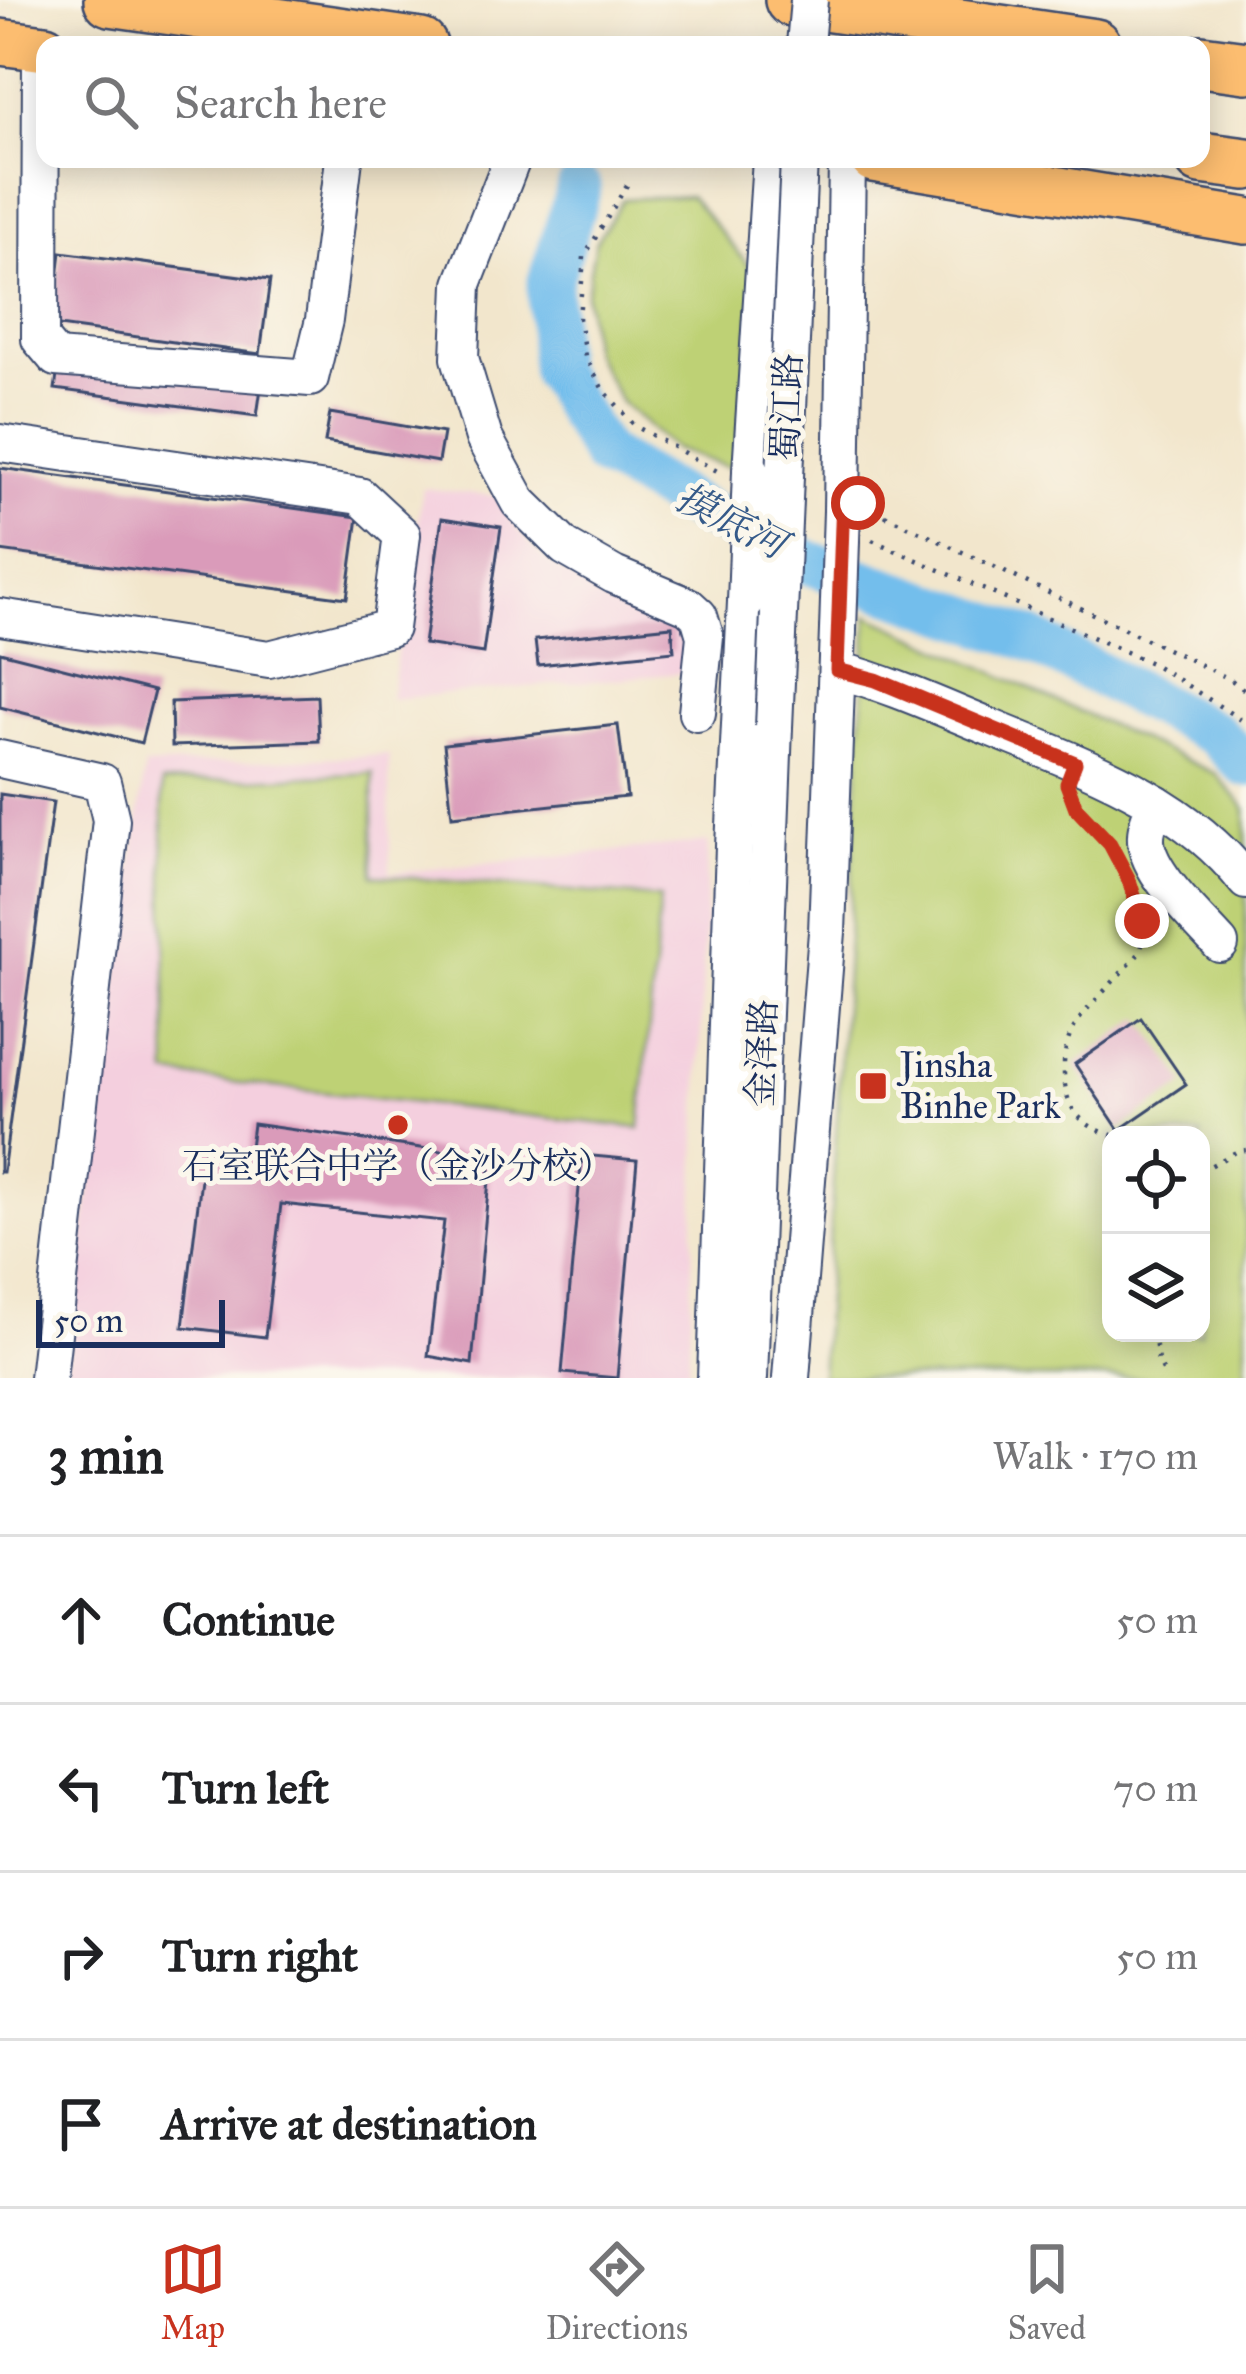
<!DOCTYPE html>
<meta charset="utf-8">
<style>
:root{--surface:#fff;--page:#f6f6f6;--text:#202124;--muted:#757577;--line:#e0e0e0;--accent:#c8321e}
body{margin:0;font-family:"IM FELL Great Primer","Noto Serif SC",serif;background:var(--page);color:var(--text)}
.controls{position:absolute;right:36px;bottom:36px;display:grid;overflow:hidden;border-radius:24px;box-shadow:0 6px 30px #0003}
.controls button{width:108px;height:108px;display:grid;place-items:center;padding:0;border:0;border-bottom:3px solid var(--line);background:var(--surface);color:var(--text);font:60px sans-serif}
.scale{position:absolute;left:36px;bottom:30px;width:189px;box-sizing:border-box;padding-left:12px;border:6px solid #1b2f5e;border-top:0;font-size:33px;line-height:42px;white-space:nowrap;color:#1b2f5e;-webkit-text-stroke:9px #fbf7ec;paint-order:stroke}
.stop{position:absolute;width:36px;height:36px;margin:-27px;border:9px solid #c8321e;border-radius:50%;background:#fff}
.stop.end{background:#c8321e;border-color:#fff;box-shadow:0 3px 12px #0008}
.list{margin:0;padding:0;list-style:none}
h2{display:flex;justify-content:space-between;align-items:center;height:156px;margin:0;padding:0 48px;font-size:51px}
h2 small{font-size:39px;font-weight:400;color:var(--muted)}
.list li{display:grid;grid-template-columns:78px 1fr auto;gap:36px;align-items:center;box-sizing:border-box;height:168px;padding:0 48px;border-top:3px solid var(--line)}
.list b{display:block;font-size:45px;white-space:nowrap}
.list em{font-size:39px;font-style:normal;color:var(--muted)}
.icon{flex:none;width:66px;height:66px;fill:none;stroke:currentColor;stroke-width:2;stroke-linecap:round;stroke-linejoin:round}
.map{position:relative;flex:none;width:1246px;height:1378px;overflow:hidden}
.search{position:absolute;background:var(--surface);box-shadow:0 6px 30px #0003;left:36px;right:36px;top:36px;height:132px;display:flex;align-items:center;gap:30px;box-sizing:border-box;padding:0 42px;border-radius:24px;color:var(--muted);font-size:45px}
.sheet{height:828px;background:var(--surface)}
nav{display:flex;justify-content:space-around;align-items:center;box-sizing:border-box;height:168px;border-top:3px solid var(--line);background:var(--surface);font-size:33px;color:var(--muted)}
nav a{display:grid;justify-items:center;gap:6px}
nav .on{color:var(--accent)}
.map>svg:first-child{display:block}
.built{fill:#f4cfde}
.green{fill:#bed174;stroke:#6c8069;stroke-width:3;fill-rule:evenodd}
.lines{fill:none;stroke-linecap:round;stroke-linejoin:round}
.river{stroke:#73beec;stroke-width:45}
.building{fill:#da9bba}
.minor-casing{stroke:#3b4a6e;stroke-width:40}
.major-casing{stroke:#3b4a6e;stroke-width:50}
.highway-casing{stroke:#3b4a6e;stroke-width:56}
.path{stroke:#3b4a6e;stroke-width:4.5;stroke-dasharray:3 9;stroke-linecap:butt}
.minor{stroke:#fff;stroke-width:36}
.major{stroke:#fcbd6f;stroke-width:45}
.highway{stroke:#fcbd6f;stroke-width:51}
.minor-bridge-casing{stroke:#3b4a6e;stroke-width:40;stroke-linecap:butt}
.minor-bridge{stroke:#fff;stroke-width:36}
.route{stroke:#c8321e;stroke-width:15}
.poi-dot{fill:#c8321e;stroke:#fbf7ec;stroke-width:4.5}
.labels{text-anchor:middle;dominant-baseline:central;stroke-width:10;stroke-linejoin:round;paint-order:stroke}
.street-label{font-size:36px;fill:#1b2f5e;stroke:#fbf7ec}
.poi-label{font-size:36px;fill:#1b2f5e;stroke:#fbf7ec;text-anchor:start}
.water-label{font-size:39px;font-style:italic;fill:#355a89;stroke:#fbf7ec}
</style>
<div class="map">
<svg width="1246" height="1378" viewBox="0 0 1246 1378">
<rect width="100%" height="100%" fill="#fbf7ec"/>
<filter id="ink" filterUnits="userSpaceOnUse"><feTurbulence type="fractalNoise" baseFrequency=".00833" numOctaves="2"/><feDisplacementMap in="SourceGraphic" scale="24" xChannelSelector="R" yChannelSelector="G"/><feConvolveMatrix kernelMatrix="1 2 1 2 8 2 1 2 1" color-interpolation-filters="sRGB"/></filter>
<filter id="wash" filterUnits="userSpaceOnUse"><feTurbulence type="fractalNoise" baseFrequency=".004" numOctaves="4" result="noise"/><feDisplacementMap in="SourceGraphic" scale="48" xChannelSelector="R" yChannelSelector="G"/><feGaussianBlur stdDeviation="2.7" result="paint"/><feColorMatrix in="noise" values="0 0 0 0 0 0 0 0 0 0 0 0 0 0 0 0 0 1.4 0 .05"/><feComposite in="paint" operator="in"/></filter>
<g filter="url(#wash)">
<rect width="100%" height="100%" fill="#f2e6cc"/>
<g class="built">
<path d="M423,488l73,8 22,34 25,28 46,31 97,42 -2,42 -294,26z"/>
<path d="M389,755l1,118 318,-31 -20,536h-623l80,-612z"/>
</g>
<g class="green">
<path d="M690,196l66,78 -20,196 -62,-21 -53,-47 -29,-51 -6,-56 9,-52 28,-44z"/>
<path d="M868,615l348,159 30,35v569h-425zM1111,1135h90v198h-90z"/>
<path d="M373,773v102l287,23 -20,230 -472,-53 -6,-292z"/>
</g>
<g class="lines">
<path class="river" d="M579,188l-30,97 4,85 50,85 99,56 108,52 220,76 185,95 31,31"/>
</g>
<g id="blocks">
<g class="building">
<path d="M61,252l209,28 -10,74 -208,-29z"/>
<path d="M59,362l202,26 -4,28 -202,-27z"/>
<path d="M330,413l113,20 -5,29 -113,-20z"/>
<path d="M0,468l358,49 -11,81 -347,-47z"/>
<path d="M442,518l59,9 -18,126 -59,-9z"/>
<path d="M672,626l2,25 -136,14 -3,-25z"/>
<path d="M0,652l154,39 -13,52 -141,-36z"/>
<path d="M317,696l2,45 -147,5 -1,-44z"/>
<path d="M618,725l9,72 -175,19 -8,-72z"/>
<path d="M0,794l53,8 -50,370h-3z"/>
<path d="M1141,1018l45,66 -67,46 -44,-66z"/>
<path d="M253,1124l238,34 -19,206 -44,-8 16,-135 -163,-17 -16,133 -82,-10 22,-181 44,9z"/>
<path d="M582,1155l55,5 -20,218 -55,-5z"/>
</g>
</g>
</g>
<g filter="url(#ink)">
<use href="#blocks" fill-opacity="0" stroke="#3b4a6e" stroke-width="3"/>
<g class="lines">
<g class="minor-casing">
<g id="minor">
<path d="M41,47l-1,292 16,19 254,20 14,-58 20,-161"/>
<path d="M512,159l-49,125 -3,74 24,80 35,64 46,45 49,28 74,31 11,10 6,20 -8,77"/>
<path d="M0,443l360,53 42,39 -12,93 -121,31 -269,-42"/>
<path d="M751,471l20,-312"/>
<path d="M842,511l5,-352"/>
<path d="M837,670c54,14 105,38 157,59 92,38 189,71 252,152"/>
<path d="M0,759l102,23 9,38 -63,558"/>
<path d="M1156,803c-5,12 -11,24 -10,38 2,33 52,78 74,103"/>
<path d="M716,1378l18,-532 12,-244"/>
<path d="M749,1378l25,-651"/>
<path d="M791,1378l36,-446 11,-302"/>
</g>
</g>
<g class="major-casing">
<g id="major">
<path d="M0,42l45,6"/>
<path d="M873,159l373,62"/>
</g>
</g>
<g class="highway-casing">
<g id="highway">
<path d="M110,0l311,45"/>
<path d="M791,0l304,45"/>
<path d="M1201,61l45,6"/>
<path d="M1201,158l45,6"/>
</g>
</g>
<g class="path">
<path d="M627,185l-43,72 -5,61 6,38 17,32 33,38 84,46"/>
<path d="M874,510l356,169 16,12"/>
<path d="M872,540l283,125 91,58"/>
<path d="M1071,795c9,25 33,40 46,63"/>
<path d="M1113,1135c-27,-7 -44,-21 -48,-50 -7,-56 20,-72 55,-111 5,-6 15,-14 19,-21 9,-18 -1,-45 -7,-63"/>
<path d="M1201,1171l35,-19 10,-2"/>
<path d="M1154,1333l4,28 9,17"/>
</g>
<use href="#minor" class="minor"/>
<use href="#major" class="major"/>
<use href="#highway" class="highway"/>
<g class="minor-bridge-casing">
<g id="minor-bridge">
<path d="M805,45l4,-45"/>
<path d="M746,602l5,-131"/>
<path d="M838,630l4,-119"/>
<path d="M774,727l25,-568"/>
</g>
</g>
<use href="#minor-bridge" class="minor-bridge"/>
</g>
</g>
<g class="lines" filter="url(#ink)">
<path class="route" d="M858,503l-15,-7 -6,174 39,10 199,83 -8,21 9,24 34,36 19,36 13,41"/>
</g>
<g class="poi-dot">
<rect x="858" y="1071" width="30" height="30" rx="6"/>
<circle cx="398" cy="1125" r="12"/>
</g>
<g class="labels">
<g class="street-label">
<text transform="translate(787 407) rotate(-88)">蜀江路</text>
<text transform="translate(762 1053) rotate(-88)">金泽路</text>
</g>
<g class="poi-label">
<text x="900" y="1065">Jinsha<tspan x="900" dy="41">Binhe Park</tspan></text>
<text x="398" y="1166" text-anchor="middle">石室联合中学（金沙分校）</text>
</g>
<g class="water-label">
<text transform="translate(731 521) rotate(27)">摸底河</text>
</g>
</g>
</svg>
<div class="controls">
<button><svg class="icon" aria-label="locate" viewBox="0 0 24 24"><circle cx="12" cy="12" r="6"/><path d="M12 2v4M12 18v4M2 12h4M18 12h4"/></svg></button>
<button><svg class="icon" aria-label="layers" viewBox="0 0 24 24"><path d="M12 4l9 5-9 5-9-5zM3 14l9 5 9-5"/></svg></button>
</div>
<div class="scale">50 m</div>
<div class="stop" style="left:858px;top:503px"></div>
<div class="stop end" style="left:1142px;top:921px"></div>
<div class="search"><svg class="icon" aria-label="search" viewBox="0 0 24 24"><circle cx="10" cy="10" r="6"/><path d="M15 15l6 6"/></svg>Search here</div>
</div>
<section class="sheet">
<h2>3 min<small>Walk · 170 m</small></h2>
<ul class="list">
<li><svg class="icon" aria-label="ahead" viewBox="0 0 24 24"><path d="M12 20V5M6 11l6-6 6 6"/></svg><div><b>Continue</b></div><em>50 m</em></li>
<li><svg class="icon" aria-label="left" viewBox="0 0 24 24"><path d="M17 20v-9H6M10 6l-5 5 5 5"/></svg><div><b>Turn left</b></div><em>70 m</em></li>
<li><svg class="icon" aria-label="right" viewBox="0 0 24 24"><path d="M7 20v-9h11M14 6l5 5-5 5"/></svg><div><b>Turn right</b></div><em>50 m</em></li>
<li><svg class="icon" aria-label="arrive" viewBox="0 0 24 24"><path d="M6 21V4h12l-3 4 3 4H6"/></svg><div><b>Arrive at destination</b></div></li>
</ul>
</section>
<nav>
<a class="on"><svg class="icon" aria-label="map" viewBox="0 0 24 24"><path d="M3 6l6-2 6 2 6-2v14l-6 2-6-2-6 2zM9 4v14M15 6v14"/></svg>Map</a>
<a><svg class="icon" aria-label="directions" viewBox="0 0 24 24"><path d="M12 3l9 9-9 9-9-9zM9 14v-3h6M13 9l2 2-2 2"/></svg>Directions</a>
<a><svg class="icon" aria-label="saved" viewBox="0 0 24 24"><path d="M7 4h10v16l-5-4-5 4z"/></svg>Saved</a>
</nav>
